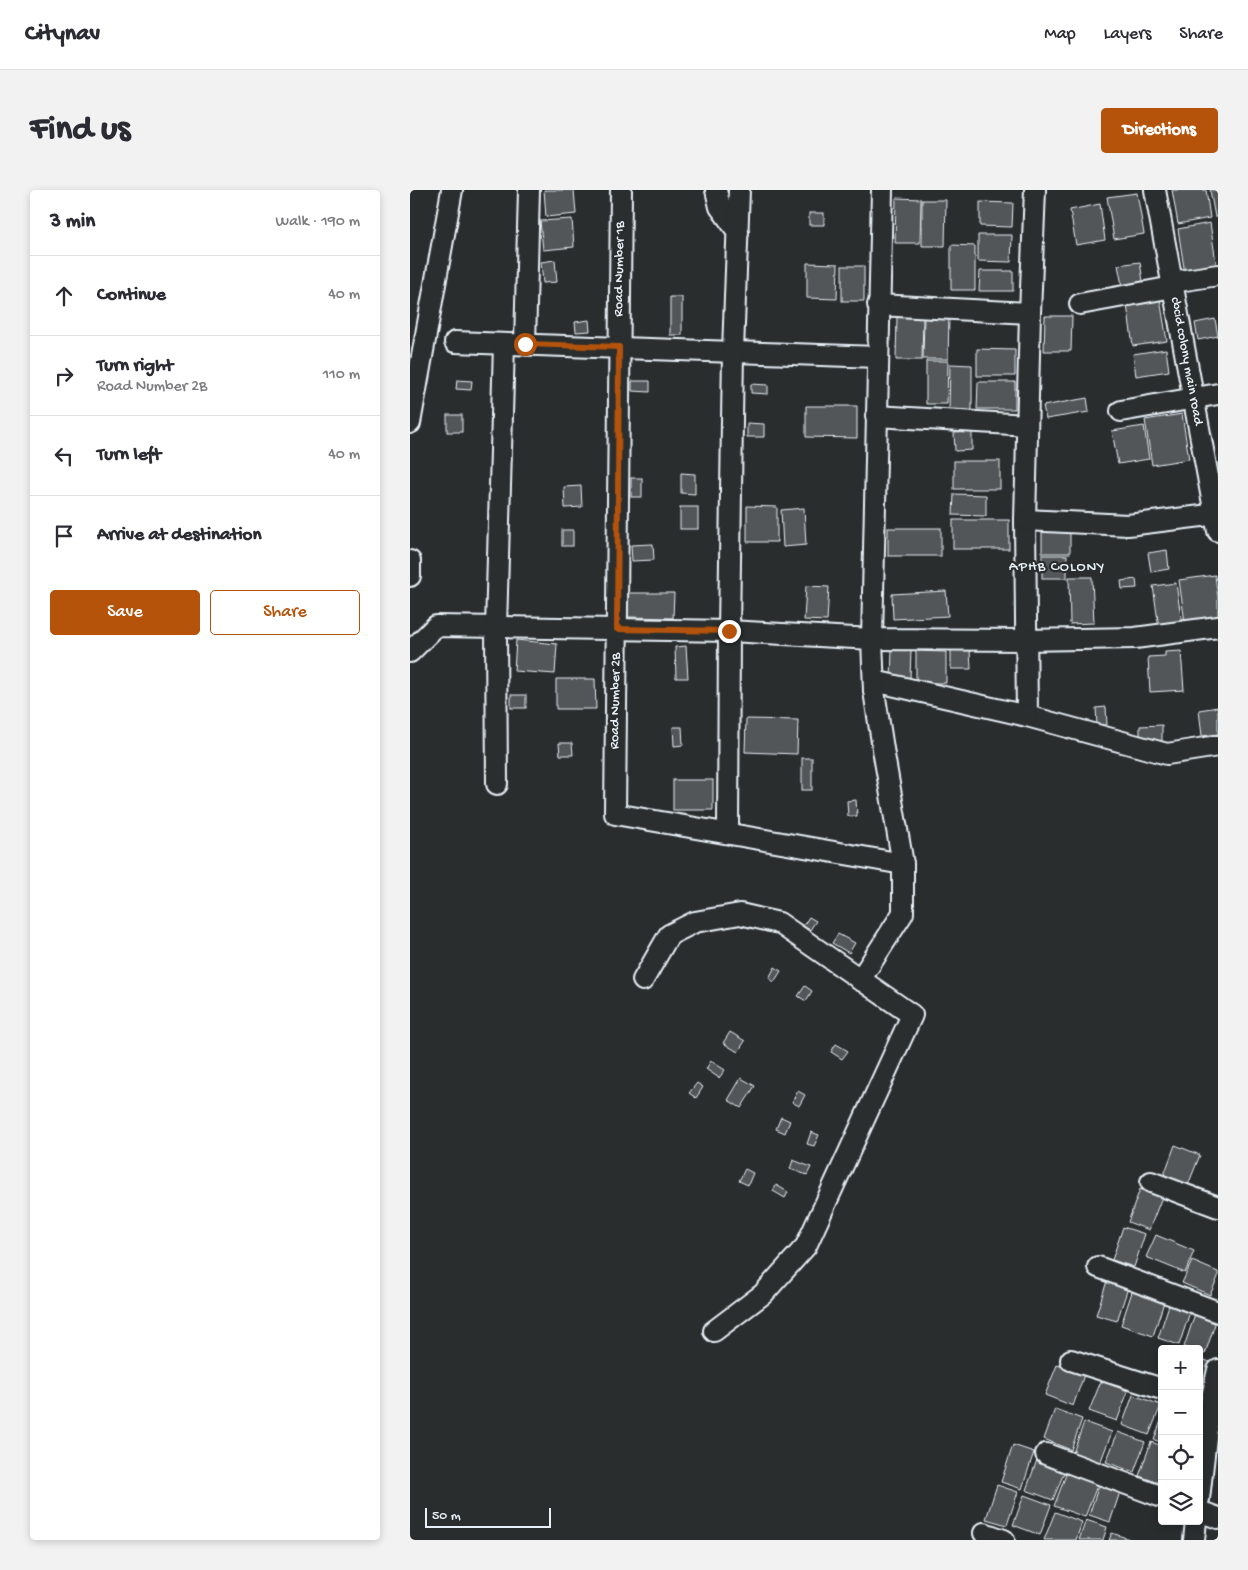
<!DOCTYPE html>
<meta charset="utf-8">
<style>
:root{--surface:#fff;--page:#f2f2f3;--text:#2b2b33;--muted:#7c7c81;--line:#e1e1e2;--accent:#b45309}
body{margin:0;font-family:"Gochi Hand",sans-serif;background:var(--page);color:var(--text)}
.controls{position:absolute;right:15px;bottom:15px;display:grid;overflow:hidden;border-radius:5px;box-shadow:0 2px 8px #0003}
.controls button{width:45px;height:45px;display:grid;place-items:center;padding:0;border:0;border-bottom:1px solid var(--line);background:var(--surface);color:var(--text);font:25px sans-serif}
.scale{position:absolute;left:15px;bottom:12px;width:126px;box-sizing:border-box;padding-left:5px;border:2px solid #e8f1f8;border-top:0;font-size:14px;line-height:18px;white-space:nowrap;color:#e8f1f8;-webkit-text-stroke:4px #2a2d2e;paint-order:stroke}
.stop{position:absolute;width:15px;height:15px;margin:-11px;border:4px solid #b45309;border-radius:50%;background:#fff}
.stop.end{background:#b45309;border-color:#fff;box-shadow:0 1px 5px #0008}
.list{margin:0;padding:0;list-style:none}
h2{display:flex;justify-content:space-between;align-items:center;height:65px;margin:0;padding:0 20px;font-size:21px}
h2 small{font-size:16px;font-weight:400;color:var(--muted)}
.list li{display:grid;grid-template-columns:32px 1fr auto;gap:15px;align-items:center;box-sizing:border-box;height:80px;padding:0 20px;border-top:1px solid var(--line)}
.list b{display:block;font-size:19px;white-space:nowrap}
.list p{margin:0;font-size:16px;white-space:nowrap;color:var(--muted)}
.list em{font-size:16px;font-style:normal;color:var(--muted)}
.actions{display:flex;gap:10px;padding:15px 20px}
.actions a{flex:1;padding:11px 0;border:1px solid var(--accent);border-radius:5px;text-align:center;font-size:18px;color:var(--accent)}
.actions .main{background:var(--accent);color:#fff}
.icon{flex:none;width:28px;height:28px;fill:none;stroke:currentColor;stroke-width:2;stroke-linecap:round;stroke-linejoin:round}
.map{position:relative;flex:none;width:808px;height:1350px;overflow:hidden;border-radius:5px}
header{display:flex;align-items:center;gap:30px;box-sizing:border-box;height:70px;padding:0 25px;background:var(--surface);border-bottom:1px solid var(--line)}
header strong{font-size:24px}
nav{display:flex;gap:28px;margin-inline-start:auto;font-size:18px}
.intro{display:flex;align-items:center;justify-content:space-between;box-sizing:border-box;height:120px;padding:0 30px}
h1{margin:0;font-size:35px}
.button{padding:12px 22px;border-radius:5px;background:var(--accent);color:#fff;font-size:18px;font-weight:700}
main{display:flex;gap:30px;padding:0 30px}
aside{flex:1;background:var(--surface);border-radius:5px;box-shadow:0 2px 8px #0003}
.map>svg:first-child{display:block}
.building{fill:#535759;stroke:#e8f1f8}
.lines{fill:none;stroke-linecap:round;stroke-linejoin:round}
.minor-casing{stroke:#e8f1f8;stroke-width:24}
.minor{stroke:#2a2d2e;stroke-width:20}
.route{stroke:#b45309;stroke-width:6}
.labels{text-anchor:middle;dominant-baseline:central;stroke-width:4.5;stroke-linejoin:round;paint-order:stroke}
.street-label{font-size:14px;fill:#e8f1f8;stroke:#2a2d2e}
.neighbourhood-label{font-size:15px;letter-spacing:1px;fill:#e8f1f8;stroke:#2a2d2e}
</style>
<header>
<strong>Citynav</strong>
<nav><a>Map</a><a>Layers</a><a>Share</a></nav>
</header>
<div class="intro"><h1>Find us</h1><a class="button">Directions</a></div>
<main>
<aside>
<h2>3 min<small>Walk · 190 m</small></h2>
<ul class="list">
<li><svg class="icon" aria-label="ahead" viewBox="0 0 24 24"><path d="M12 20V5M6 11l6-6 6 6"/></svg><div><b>Continue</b></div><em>40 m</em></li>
<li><svg class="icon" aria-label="right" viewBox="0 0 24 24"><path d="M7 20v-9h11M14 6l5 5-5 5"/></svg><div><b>Turn right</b><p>Road Number 2B</p></div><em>110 m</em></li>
<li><svg class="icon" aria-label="left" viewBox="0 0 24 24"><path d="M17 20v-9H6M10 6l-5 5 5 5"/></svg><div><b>Turn left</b></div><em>40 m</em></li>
<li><svg class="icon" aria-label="arrive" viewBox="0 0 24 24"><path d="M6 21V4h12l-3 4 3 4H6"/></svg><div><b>Arrive at destination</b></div></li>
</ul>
<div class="actions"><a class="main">Save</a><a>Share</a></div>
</aside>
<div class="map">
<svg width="808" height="1350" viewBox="0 0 808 1350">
<rect width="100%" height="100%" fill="#2a2d2e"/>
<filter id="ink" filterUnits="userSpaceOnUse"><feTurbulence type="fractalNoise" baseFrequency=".02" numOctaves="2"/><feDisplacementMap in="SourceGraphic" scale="10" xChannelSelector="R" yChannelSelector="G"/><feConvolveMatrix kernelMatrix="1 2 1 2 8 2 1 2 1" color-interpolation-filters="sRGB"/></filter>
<g filter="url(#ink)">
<g class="building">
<path d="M134,0h30l2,24 -30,3z"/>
<path d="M762,0h34l4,28 -32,6z"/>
<path d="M800,0h8v27h-3z"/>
<path d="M727,3l7,41 -30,5 -7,-42z"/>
<path d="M486,8l25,1 -1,44h-25z"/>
<path d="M512,10h24l-1,46h-23z"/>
<path d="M570,12l33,1 -1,24 -32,-1z"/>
<path d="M690,14l5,36 -29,5 -6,-35z"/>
<rect x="399" y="23" width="15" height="12"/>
<path d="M162,29l2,28 -31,3 -3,-29z"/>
<path d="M800,33l7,46 -32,5 -7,-45z"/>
<path d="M568,45h34l-1,27 -33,-1z"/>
<path d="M541,55l24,1v44h-24z"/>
<path d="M145,70l2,22 -14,1 -2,-21z"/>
<path d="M730,72l3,19 -21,4 -4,-20z"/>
<path d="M397,73l31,1 -1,35 -30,-1z"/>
<rect x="432" y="76" width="22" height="35"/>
<path d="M570,81h33v20h-34z"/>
<rect x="260" y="107" width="12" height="38"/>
<path d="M750,109l7,42 -34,5 -6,-41z"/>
<path d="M487,126h26l-1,44h-26z"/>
<path d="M635,126h27l-1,35h-27z"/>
<path d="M514,127h25l-1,42h-25z"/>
<path d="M805,129l3,17 -20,4 -3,-17z"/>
<path d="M179,130l1,11 -14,1 -1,-10z"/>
<path d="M567,159l38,1v26h-38z"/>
<path d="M756,159l3,22 -33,5 -3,-22z"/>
<path d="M516,171h22l-1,43h-21z"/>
<path d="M540,174l22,1v47l-23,-1z"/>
<path d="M47,190l15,1 -1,9 -15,-1z"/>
<path d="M222,191h18v11l-18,-1z"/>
<path d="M568,192h37v27h-38z"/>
<path d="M341,194l17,1v9l-17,-1z"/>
<path d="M677,208l2,14 -43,7 -3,-13z"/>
<path d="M396,216h51v32l-51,-1z"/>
<path d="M772,224l7,45 -37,6 -7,-45z"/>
<rect x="37" y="225" width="15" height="17"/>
<path d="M337,233l17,1v13h-17z"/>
<path d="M734,236l5,33 -31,5 -6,-33z"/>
<path d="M562,242v18l-17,1 -1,-18z"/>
<rect x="544" y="271" width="46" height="28"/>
<path d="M271,283l14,1v20l-14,-1z"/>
<rect x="221" y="288" width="11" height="19"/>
<path d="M171,296l1,21 -17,1 -1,-21z"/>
<path d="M544,304l32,1v21l-33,-1z"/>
<path d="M337,316l30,1v35h-30z"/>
<rect x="270" y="317" width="18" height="22"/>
<path d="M394,318l2,37 -23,2 -2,-37z"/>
<rect x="543" y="330" width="56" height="29"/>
<rect x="478" y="338" width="53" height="28"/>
<rect x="632" y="339" width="28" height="24"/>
<rect x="152" y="340" width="11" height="16"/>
<path d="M243,354l1,16 -22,1 -1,-16z"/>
<path d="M757,360l2,19 -18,3 -3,-19z"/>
<rect x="632" y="365" width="25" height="23"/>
<path d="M805,385l3,23v21l-33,4 -6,-43z"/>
<path d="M659,387h23l2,46 -24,1z"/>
<path d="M726,389l1,9 -15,1 -1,-8z"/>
<path d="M766,393l6,42 -23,3 -6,-42z"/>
<path d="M396,396l23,1 -2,34 -23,-1z"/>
<path d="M536,401l2,25 -55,3 -1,-25z"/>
<path d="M218,403h46l-1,25 -45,-1z"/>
<path d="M106,450l41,4 -2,30 -41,-3z"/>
<path d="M276,456l2,32h-12l-1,-31z"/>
<path d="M482,459h19l-1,31h-19z"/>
<path d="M560,459l1,20h-20v-19z"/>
<path d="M506,461l30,1v31h-30z"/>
<path d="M771,461l3,39 -34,2 -2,-35 17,-1v-4z"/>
<path d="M146,489h39l1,30h-40z"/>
<rect x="101" y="505" width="15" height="13"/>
<path d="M696,517l1,18h-10l-1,-17z"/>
<path d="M808,517v27l-16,2 -3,-26z"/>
<path d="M336,529l52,1 -1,34 -52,-2z"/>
<path d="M752,535v16l-22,1v-16z"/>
<path d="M263,537h9l1,18 -9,1z"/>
<path d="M149,553h13l1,12h-13z"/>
<rect x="392" y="568" width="10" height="32"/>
<rect x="263" y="590" width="40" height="30"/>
<path d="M446,610l1,16h-9l-1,-15z"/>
<path d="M399,727l7,4 -6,9 -7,-4z"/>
<path d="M428,744l17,9 -6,10 -17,-10z"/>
<path d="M365,777l6,4 -7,11 -5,-4z"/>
<path d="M395,796l7,5 -6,10 -8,-5z"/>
<path d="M320,842l15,9 -7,11 -15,-9z"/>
<path d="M426,854l12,7 -6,8 -11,-7z"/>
<path d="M301,871l14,9 -6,8 -13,-9z"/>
<path d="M331,888l14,8 -14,22 -13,-8z"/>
<path d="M287,893l6,4 -7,11 -7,-5z"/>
<path d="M388,901l7,4 -6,11 -7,-4z"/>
<path d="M371,927l9,4 -5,12 -9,-4z"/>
<path d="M401,942l8,3 -5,11 -7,-2z"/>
<path d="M765,955l25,10 -12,30 -24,-10z"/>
<path d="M383,970l18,7 -4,8 -17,-6z"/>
<path d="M335,979l8,4 -5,12 -9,-4z"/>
<path d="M366,995l12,7 -3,6 -12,-7z"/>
<path d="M730,999l22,8 -13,33 -21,-8z"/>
<path d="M713,1037l22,7 -11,33 -22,-7z"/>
<path d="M746,1045l38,16 -9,22 -39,-16z"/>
<path d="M782,1071l26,11v5l-8,18 -28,-12z"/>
<path d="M697,1091l21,7 -11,33 -21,-6z"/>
<path d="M723,1099l32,10 -12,37 -32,-11z"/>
<path d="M759,1115l21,7 -11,33 -21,-7z"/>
<path d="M785,1124l21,7 -11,33 -6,-2v-3h-9l-6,-2z"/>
<path d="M789,1168l11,4 -11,37z"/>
<path d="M647,1175l27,10 -11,31 -28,-11z"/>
<path d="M691,1191l27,10 -11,30 -28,-10z"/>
<path d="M723,1205l28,10 -12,30 -27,-10z"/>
<path d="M645,1219l27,10 -11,31 -27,-11z"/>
<path d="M752,1228v24l-8,-2z"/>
<path d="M674,1232l28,10 -12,31 -27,-10z"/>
<path d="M708,1242l27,10 -11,30 -28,-10z"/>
<path d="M741,1252l11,4v38l-23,-8z"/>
<path d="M603,1255l21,7 -12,37 -21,-7z"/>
<path d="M627,1270l28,10 -12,30 -27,-10z"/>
<path d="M657,1282l31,11 -13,34 -31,-11z"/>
<path d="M690,1292l21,7 -11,33 -21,-7z"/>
<path d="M587,1295l21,7 -11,33 -21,-6z"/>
<path d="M614,1305l27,10 -11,30 -27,-10z"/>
<path d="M645,1322l27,10 -6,18h-32z"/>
<path d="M676,1330l21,7 -4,13h-24z"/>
<path d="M702,1343l20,7h-23z"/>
</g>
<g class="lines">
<g class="minor-casing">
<g id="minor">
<path d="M211,0l-6,624 288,50"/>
<path d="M306,0l4,17 18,25"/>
<path d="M625,0l-5,123 -5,207 2,196 140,38 51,-8"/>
<path id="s1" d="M745,0l63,341"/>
<path d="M762,92l46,-7"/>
<path d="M670,114l93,-17"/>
<path d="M468,115l152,8"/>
<path d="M45,152l423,15"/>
<path d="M115,154l4,-154"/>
<path d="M711,221l97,-17"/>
<path d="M466,226l151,9"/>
<path d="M0,233l42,-233"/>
<path d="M615,330l103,5 90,-11"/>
<path d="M0,371v15"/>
<path d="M0,462l26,-26 293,5 143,8 153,1 110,-2 83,-11"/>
<path d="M464,491l153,35"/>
<path d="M87,594l-1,-156 8,-284"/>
<path d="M318,643l1,-202 4,-280 6,-161"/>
<path d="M233,790l26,-45 26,-13 45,-8 39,9 133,92 -106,231 -43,48 -49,37"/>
<path d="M450,790l43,-67v-49l-19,-109 -10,-64 -2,-52 10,-449"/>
<path d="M741,992l67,25"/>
<path d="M688,1077l120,45"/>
<path d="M661,1170l91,29"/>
<path d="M636,1264l116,43"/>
<path d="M789,1309l10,-88 9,-41"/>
<path d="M789,1321l19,7"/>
<path d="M574,1343l20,7"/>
<path d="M784,1350l2,-19"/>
</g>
</g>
<use href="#minor" class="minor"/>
</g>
</g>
<g class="lines" filter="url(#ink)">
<path class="route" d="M115,154l94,3 -2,282 112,2"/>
</g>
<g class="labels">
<g class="street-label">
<text transform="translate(210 79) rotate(-89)">Road Number 1B</text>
<text stroke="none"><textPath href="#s1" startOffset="174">cbcid colony main road</textPath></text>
<text transform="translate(206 511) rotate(-89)">Road Number 2B</text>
</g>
<g class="neighbourhood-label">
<text x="647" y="377">APHB COLONY</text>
</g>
</g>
</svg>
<div class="controls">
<button>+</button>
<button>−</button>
<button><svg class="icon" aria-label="locate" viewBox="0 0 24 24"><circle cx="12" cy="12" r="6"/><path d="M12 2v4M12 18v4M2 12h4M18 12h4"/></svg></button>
<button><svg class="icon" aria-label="layers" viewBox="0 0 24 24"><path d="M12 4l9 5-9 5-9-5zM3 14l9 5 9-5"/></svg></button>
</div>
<div class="scale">50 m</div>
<div class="stop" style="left:115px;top:154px"></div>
<div class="stop end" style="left:319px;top:441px"></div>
</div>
</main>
